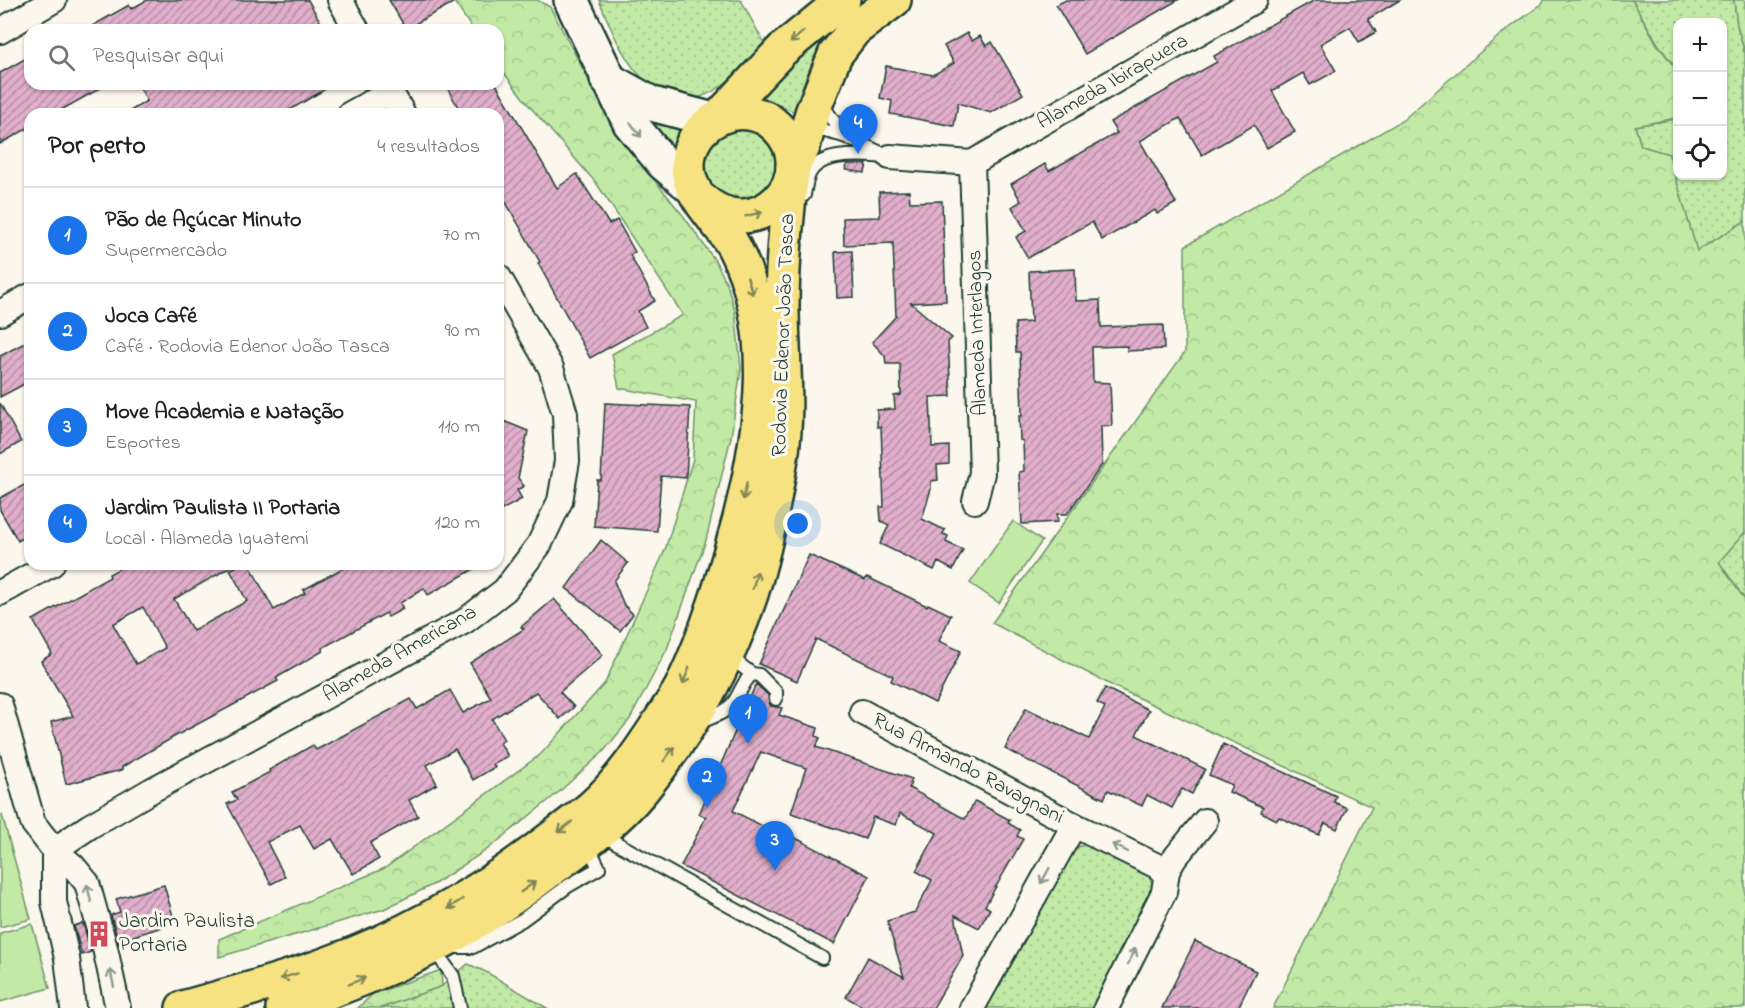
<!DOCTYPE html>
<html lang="pt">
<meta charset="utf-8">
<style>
:root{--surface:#fff;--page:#f6f6f6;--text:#202124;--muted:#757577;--line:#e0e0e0;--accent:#1a73e8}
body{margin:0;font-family:"Indie Flower",sans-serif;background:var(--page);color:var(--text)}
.controls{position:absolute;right:18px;top:18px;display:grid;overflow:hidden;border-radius:12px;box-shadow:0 2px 4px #0004}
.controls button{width:54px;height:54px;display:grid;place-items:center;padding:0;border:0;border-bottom:2px solid var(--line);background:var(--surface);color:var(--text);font:30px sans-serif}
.you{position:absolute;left:798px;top:524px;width:21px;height:21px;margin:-15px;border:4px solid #fff;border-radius:50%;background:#1a73e8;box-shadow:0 0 0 9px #1a73e833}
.badge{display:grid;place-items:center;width:39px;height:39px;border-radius:50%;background:var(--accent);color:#fff;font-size:20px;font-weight:700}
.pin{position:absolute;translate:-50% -50px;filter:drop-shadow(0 2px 3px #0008)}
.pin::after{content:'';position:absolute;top:32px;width:21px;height:18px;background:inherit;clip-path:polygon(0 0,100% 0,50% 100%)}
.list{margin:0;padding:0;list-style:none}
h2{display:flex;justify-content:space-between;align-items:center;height:78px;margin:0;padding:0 24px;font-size:26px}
h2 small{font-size:20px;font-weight:400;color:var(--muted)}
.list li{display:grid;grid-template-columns:39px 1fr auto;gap:18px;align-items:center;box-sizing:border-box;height:96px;padding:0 24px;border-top:2px solid var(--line)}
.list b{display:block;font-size:22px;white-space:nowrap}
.list p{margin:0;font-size:20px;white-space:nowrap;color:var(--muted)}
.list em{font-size:20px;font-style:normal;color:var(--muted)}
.icon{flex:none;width:33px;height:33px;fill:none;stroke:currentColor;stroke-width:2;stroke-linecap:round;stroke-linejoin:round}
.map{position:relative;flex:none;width:1745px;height:1008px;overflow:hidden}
.search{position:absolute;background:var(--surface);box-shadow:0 2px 4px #0004;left:24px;top:24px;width:480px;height:66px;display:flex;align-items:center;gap:15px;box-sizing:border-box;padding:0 21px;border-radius:18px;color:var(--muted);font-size:22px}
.panel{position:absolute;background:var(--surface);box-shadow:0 2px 4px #0004;left:24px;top:108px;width:480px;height:462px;border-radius:18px}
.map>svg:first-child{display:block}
.grass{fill:url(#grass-dots);stroke:#70946d;stroke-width:1.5}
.forest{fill:url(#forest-crowns);stroke:#70946d;stroke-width:1.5}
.pitch{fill:#c2eaa6;stroke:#70946d;stroke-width:1.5}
.building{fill:url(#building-hatch);stroke:#1f3d34;stroke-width:1.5;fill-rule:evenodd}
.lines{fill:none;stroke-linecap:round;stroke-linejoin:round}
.lane-casing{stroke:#1f3d34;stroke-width:16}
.street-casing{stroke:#1f3d34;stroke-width:28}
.secondary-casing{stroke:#1f3d34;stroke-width:38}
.primary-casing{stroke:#1f3d34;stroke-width:38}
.lane{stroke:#fbf7ec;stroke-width:12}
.street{stroke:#fbf7ec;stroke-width:24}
.secondary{stroke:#fbf7ec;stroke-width:33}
.primary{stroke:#f6e281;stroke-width:33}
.oneway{stroke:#808757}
.oneway2{stroke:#8d9a90}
.labels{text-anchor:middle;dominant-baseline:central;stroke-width:6;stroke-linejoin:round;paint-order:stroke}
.street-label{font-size:21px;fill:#1f3d34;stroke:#fbf7ec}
.poi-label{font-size:21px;fill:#1f3d34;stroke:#fbf7ec;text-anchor:start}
</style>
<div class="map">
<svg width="1745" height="1008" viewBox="0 0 1745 1008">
<defs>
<pattern id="grass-dots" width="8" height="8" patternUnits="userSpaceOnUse" patternTransform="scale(1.5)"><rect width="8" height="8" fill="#c2eaa6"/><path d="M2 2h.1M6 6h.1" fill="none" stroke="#a6ca90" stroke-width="1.8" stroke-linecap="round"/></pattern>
<pattern id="forest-crowns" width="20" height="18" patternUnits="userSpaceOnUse" patternTransform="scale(1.5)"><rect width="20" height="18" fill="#c2eaa6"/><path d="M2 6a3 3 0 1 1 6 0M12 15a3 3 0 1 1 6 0" fill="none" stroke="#a6ca90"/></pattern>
<pattern id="building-hatch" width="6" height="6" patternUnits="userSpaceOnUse" patternTransform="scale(1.5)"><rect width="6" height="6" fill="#e1aecb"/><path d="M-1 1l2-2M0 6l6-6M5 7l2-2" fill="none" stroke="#b68fa6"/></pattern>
</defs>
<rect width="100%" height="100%" fill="#fbf7ec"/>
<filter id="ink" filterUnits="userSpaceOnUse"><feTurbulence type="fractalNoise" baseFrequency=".0167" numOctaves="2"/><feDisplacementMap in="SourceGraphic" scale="12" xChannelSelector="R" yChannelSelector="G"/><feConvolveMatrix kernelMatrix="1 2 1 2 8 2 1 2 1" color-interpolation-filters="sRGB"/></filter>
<g filter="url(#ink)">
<g class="grass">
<path d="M599,0h142l24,45c-17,16 -42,46 -65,52 -58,13 -84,-56 -101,-97z"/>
<path d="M858,0h14c-39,30 -69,62 -75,113l-39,-17 27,-29z"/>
<path d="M1632,0h102l3,25 8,28v168l-48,31 -28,-98 -28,-8 -6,-20 41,-7 1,-4 1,61h44v-154h-44l-1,48 -19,-26z"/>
<path d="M644,117l43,8 -11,12 -2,20z"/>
<path d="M750,124l29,22 -1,37 -36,23 -38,-21 -3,-35 6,-10z"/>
<path d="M1745,532v68l-26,-38z"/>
<path d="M1094,844l53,26 5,13v11l-57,114h-113l87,-155 11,-7z"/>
<path d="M468,964l18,8 61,36h-166l61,-22z"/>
</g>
<g class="forest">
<path d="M453,0h84l13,7 67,126 68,85 31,44 11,22 8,27 6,58 -10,68 -25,103 -39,109 -37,70 -27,33 -44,40 -71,57 -52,34 -52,26 -165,48v-18l166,-71 156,-114 64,-71 60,-133 28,-91 3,-57 -77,-14 -7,-34 71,-39 -86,-131 -71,-82 -28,-37v-35h-25z"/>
<path d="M1544,0h88l25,44 20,26 -1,48 -41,8 6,20 28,8 28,97 48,-30v311l-26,30 26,38v408h-472l99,-201 -259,-121 -121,-63 193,-271v-106l218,-126 97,-85 43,-32z"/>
<path d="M1734,0h11v53l-8,-28z"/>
<path d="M441,970l1,16 -61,22h-23l15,-14z"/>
</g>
<g class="pitch">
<path d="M1013,521l29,20 -43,62 -29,-20z"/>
<path d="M2,815l29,104 -31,8v-111z"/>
<path d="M32,924l18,64 -50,14v-69z"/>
</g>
<g class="building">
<path d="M147,0h161l17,30h-240l44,-25 2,4z"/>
<path d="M389,0h69l-52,29z"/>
<path d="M1066,0h112l-93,54 -29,-49z"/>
<path d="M1315,0h85l-32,19 8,13 -17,10 -9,-15 -30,17 16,27 -26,14 -7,-12 -31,18 23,41 -28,16 -13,-23 -52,30 -22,-37 -40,23 36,62 -19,11 -2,-4 -53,30 -10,-18 -64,36 -12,-21 10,-6 -14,-24 9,-6 -10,-17 34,-20 4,7 68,-38 -7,-11 107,-60 -3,-6z"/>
<path d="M967,33l5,8 8,-5 6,10 6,-4 31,52 -32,19 -33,-10 -4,23 -64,-12 2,-13 -12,-3 6,-32 47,9 21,-12 -10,-17z"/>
<path d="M30,56v28h78l-54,30h-24v13l-30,17v-71z"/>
<path d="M138,84h196l-51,30h-158l22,-13z"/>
<path d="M445,84h51l61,104 20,-14 32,50 8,-4 18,32 -5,3 25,46 -17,10 8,16 -56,31 -52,-95 2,-1 -35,-61 -2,1 -5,-9v-79h-36z"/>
<path d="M847,164h20l-2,9 -19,-3z"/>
<path d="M909,191l1,11 32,-1 4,100 -35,2 41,35 -4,4 3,54 -21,1 2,50 17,-1v18l-12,1 1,15 -7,1v8l-9,30 23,11 -2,4 5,2 -2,6 17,8 -10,20 -15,-8 -4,8 -54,-26 9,-19 -8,-4 -1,-14h4l-3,-80h-4v-17l18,-1 -1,-13 7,-1 -1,-31h-14l-1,-8 -13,-14 24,-26 -3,-73 -49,2 -1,-27 37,-1 -1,-25z"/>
<path d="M852,251l2,46 -17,1 -2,-46z"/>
<path d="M1075,269l1,32 24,-1 1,27 62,-2 1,24 -37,2v-5l-35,1 1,35 17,1 2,43h-11l1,39 -35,49h-10l1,8 -36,2 -3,-52 5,-1 -1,-30 -3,-1 -1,-24h3l-2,-64h-4l-1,-29 16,-1 -2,-51z"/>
<path d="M30,340v41l-30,16v-41z"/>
<path d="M0,403l21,39 -21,12z"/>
<path d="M605,403l85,4 -4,71 -25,-2 -4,55 -63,-5 3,-46h4z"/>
<path d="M501,420l27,11 -10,47 6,8 -7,4 5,9 -24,13v-80z"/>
<path d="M30,482v52l-12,7 -18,-31v-12z"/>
<path d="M601,540l27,23 -14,18 10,24 9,9 -13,17 -54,-43z"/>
<path d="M809,555l56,25 2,-3 60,29 1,-2 23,11 -12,26 22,10 -26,52 -44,-22 2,-5 -77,-37 -19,42 -38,-17z"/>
<path d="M128,564h108l-62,35 19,32 54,-30 -17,-31 11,-6h8l25,46 31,-17 -2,-3 47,-26h133l-55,31 -4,-7 -24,15 3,6 -15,8 -2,-4 -64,35 1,3 -47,27 2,3 -99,53 -57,33v3l-56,14 -15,-62 22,-6 -32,-55 11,-7 -19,-34 77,-43 -1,-3zM143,607l22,41 -29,16 -23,-40z"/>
<path d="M554,599l49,56 -43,37 14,15 -14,12 -24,-27 -44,27 12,21 -4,3 8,13 -15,8 2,3 -22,13 -18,-31 -28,16 10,19 -28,16 9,16 -48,27 9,16 -26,15 -21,-35 -18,10 -14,-24 -33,17 18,35 -14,7 -44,-80 10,-4 -5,-8 38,-20 -1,-2 44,-25 3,5 95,-51 6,10 33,-19 13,23 28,-15 -21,-35 54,-34 -3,-2z"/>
<path d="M756,684l12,11 1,8 2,3 11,2 -3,7 39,13 -2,8 4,2 -4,9 96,32 -3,9 56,31 10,-18 35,19 -2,3 12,7 -3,6 6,3 -38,67 5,3 -11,19 -24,-13 8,41 -30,52h-68l-19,-11 22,-40 36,20 -17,-56 28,-9 17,-32 -16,-9 21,-38 -37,-20 -4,12 -23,-8 -8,22 -74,-26 15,-45 -45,-16 -28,59 49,25 2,-4 85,44 -35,68 -153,-78 25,-49 -7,-3z"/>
<path d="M1105,688l44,22 -13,25 69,34 -13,25 -10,-5 -10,19 -25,-13 -5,11 -34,-16 -4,9 -99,-50 21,-41 63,31 16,-32 -8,-4z"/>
<path d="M1223,744l113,52 -2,6 13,6 -10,21 -12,-6 -6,12 -40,-18 -2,3 -16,-8 2,-5 -34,-15 3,-7 -23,-10z"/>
<path d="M164,885l11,38 -51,16 1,3 -6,2 -8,-29 9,-3 -4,-13z"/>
<path d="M83,923l8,29 -9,3 -8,-29z"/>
<path d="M1195,941l61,30 -18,37h-76z"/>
</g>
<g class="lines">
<g class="lane-casing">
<g id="lane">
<path d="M821,103l23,33"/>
<path d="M810,127l34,9 39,18"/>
<path d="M804,195c1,-6 2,-13 4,-18 9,-28 59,-21 82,-20"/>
<path d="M732,652l7,12 13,10 7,1 17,17v7"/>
<path d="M698,723c15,-6 32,-11 39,-26 5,-9 7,-16 15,-23"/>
<path d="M599,833l223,125"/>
<path d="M451,947h22l49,-27 46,-34 31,-18 -12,-25"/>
<path d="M433,948l20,28 7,32"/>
</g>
</g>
<g class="street-casing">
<g id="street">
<path d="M340,0l17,30"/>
<path d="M0,31l54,-31"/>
<path d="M386,84l17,30"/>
<path d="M350,114l40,-22"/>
<path d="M890,157l82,6"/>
<path d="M972,163l10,310 -7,28"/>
<path d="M972,163l283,-163"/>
<path d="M0,313l30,-17"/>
<path d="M0,593l52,-29"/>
<path d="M0,705l33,118 21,27 19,16 14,17 18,65 13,60"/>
<path d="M862,712l212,113 93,46"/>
<path d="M54,850l36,-24 62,-36 313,-169 40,-31 34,-45 21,-44 7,-40 -2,-47 -14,-46 -53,-92"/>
<path d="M54,850v52l13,56 6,50"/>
<path d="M972,1008l102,-183"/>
<path d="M1106,1008l58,-116 3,-21 7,-12 31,-38"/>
</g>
</g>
<g class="secondary-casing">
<g id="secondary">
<path d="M571,0l59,123 33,40 31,26"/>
<path d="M607,79l45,25 61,16"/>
</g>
</g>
<g class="primary-casing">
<g id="primary">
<path d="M719,117l63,-67 61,-50"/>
<path d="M793,166l10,-19 9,-34 23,-58 19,-25 40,-30"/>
<path d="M183,1008c49,-14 99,-27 147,-45 83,-30 158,-75 227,-129 12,-9 24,-18 35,-27 29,-26 51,-60 72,-92 6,-10 14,-20 19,-31 25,-52 42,-110 57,-166 22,-87 37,-188 -6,-271 -14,-26 -46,-50 -46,-81 -1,-46 57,-71 89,-39 48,48 -20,123 -76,72"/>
<path d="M283,1008c50,-17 101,-36 149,-61 43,-22 83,-50 121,-79 31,-23 64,-48 89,-78 47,-57 86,-126 109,-196 14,-44 23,-91 30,-136 8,-50 1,-101 1,-151 0,-43 4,-85 9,-128"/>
</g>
</g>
<use href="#lane" class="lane"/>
<use href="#street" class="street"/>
<use href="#secondary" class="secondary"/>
<use href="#primary" class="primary"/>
</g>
<defs><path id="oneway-shaft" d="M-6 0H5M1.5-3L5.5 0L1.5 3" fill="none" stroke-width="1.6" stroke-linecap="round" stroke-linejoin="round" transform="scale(1.5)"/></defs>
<g class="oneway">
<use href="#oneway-shaft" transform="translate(797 37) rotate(139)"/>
<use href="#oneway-shaft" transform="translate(754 214) rotate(-15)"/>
<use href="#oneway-shaft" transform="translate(750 286) rotate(73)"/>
<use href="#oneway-shaft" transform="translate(745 491) rotate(101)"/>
<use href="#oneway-shaft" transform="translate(755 580) rotate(-75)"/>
<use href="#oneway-shaft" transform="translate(686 676) rotate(112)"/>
<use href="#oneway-shaft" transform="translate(669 754) rotate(-54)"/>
<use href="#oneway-shaft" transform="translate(565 827) rotate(142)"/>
<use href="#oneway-shaft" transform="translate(528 887) rotate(-36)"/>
<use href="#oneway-shaft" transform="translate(455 904) rotate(147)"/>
<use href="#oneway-shaft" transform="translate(289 976) rotate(163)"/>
<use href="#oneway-shaft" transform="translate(357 981) rotate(-23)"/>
</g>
<g class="oneway2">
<use href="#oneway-shaft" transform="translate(636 130) rotate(53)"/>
<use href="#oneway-shaft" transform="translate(1120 848) rotate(-154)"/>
<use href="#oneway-shaft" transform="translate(1045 876) rotate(119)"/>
<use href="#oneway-shaft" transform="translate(89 893) rotate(-104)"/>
<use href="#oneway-shaft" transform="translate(1132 956) rotate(-64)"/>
<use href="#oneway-shaft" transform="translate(112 978) rotate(-102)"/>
</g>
</g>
<defs>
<g id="building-bare" transform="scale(2.07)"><path d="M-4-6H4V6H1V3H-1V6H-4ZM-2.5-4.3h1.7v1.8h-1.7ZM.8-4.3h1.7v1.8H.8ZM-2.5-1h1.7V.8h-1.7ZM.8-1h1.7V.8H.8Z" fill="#d1495b" stroke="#fbf7ec" stroke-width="2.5" paint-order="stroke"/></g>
</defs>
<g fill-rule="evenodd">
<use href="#building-bare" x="99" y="934"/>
</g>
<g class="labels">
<g class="street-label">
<text transform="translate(1113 82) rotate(-30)">Alameda Ibirapuera</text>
<text transform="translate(978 333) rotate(-92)">Alameda Interlagos</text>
<text transform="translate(784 335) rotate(-88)">Rodovia Edenor João Tasca</text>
<text transform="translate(400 654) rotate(-30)">Alameda Americana</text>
<text transform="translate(968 769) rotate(28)">Rua Armando Ravagnani</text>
</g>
<g class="poi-label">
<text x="119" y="922">Jardim Paulista<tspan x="119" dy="24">Portaria</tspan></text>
</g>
</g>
</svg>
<div class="controls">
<button>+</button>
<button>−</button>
<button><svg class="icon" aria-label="locate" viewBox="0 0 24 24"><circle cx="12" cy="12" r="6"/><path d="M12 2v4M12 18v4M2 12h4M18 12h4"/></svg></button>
</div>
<div class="you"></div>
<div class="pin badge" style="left:748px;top:744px">1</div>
<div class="pin badge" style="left:707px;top:808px">2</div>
<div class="pin badge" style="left:775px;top:871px">3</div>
<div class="pin badge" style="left:858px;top:154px">4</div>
<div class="search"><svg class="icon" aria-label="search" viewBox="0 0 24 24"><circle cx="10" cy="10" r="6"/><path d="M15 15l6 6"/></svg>Pesquisar aqui</div>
<section class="panel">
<h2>Por perto<small>4 resultados</small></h2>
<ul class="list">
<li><span class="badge">1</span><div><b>Pão de Açúcar Minuto</b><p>Supermercado</p></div><em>70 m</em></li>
<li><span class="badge">2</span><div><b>Joca Café</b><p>Café · Rodovia Edenor João Tasca</p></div><em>90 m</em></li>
<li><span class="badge">3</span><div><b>Move Academia e Natação</b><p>Esportes</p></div><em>110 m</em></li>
<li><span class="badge">4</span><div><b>Jardim Paulista II Portaria</b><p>Local · Alameda Iguatemi</p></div><em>120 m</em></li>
</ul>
</section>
</div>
